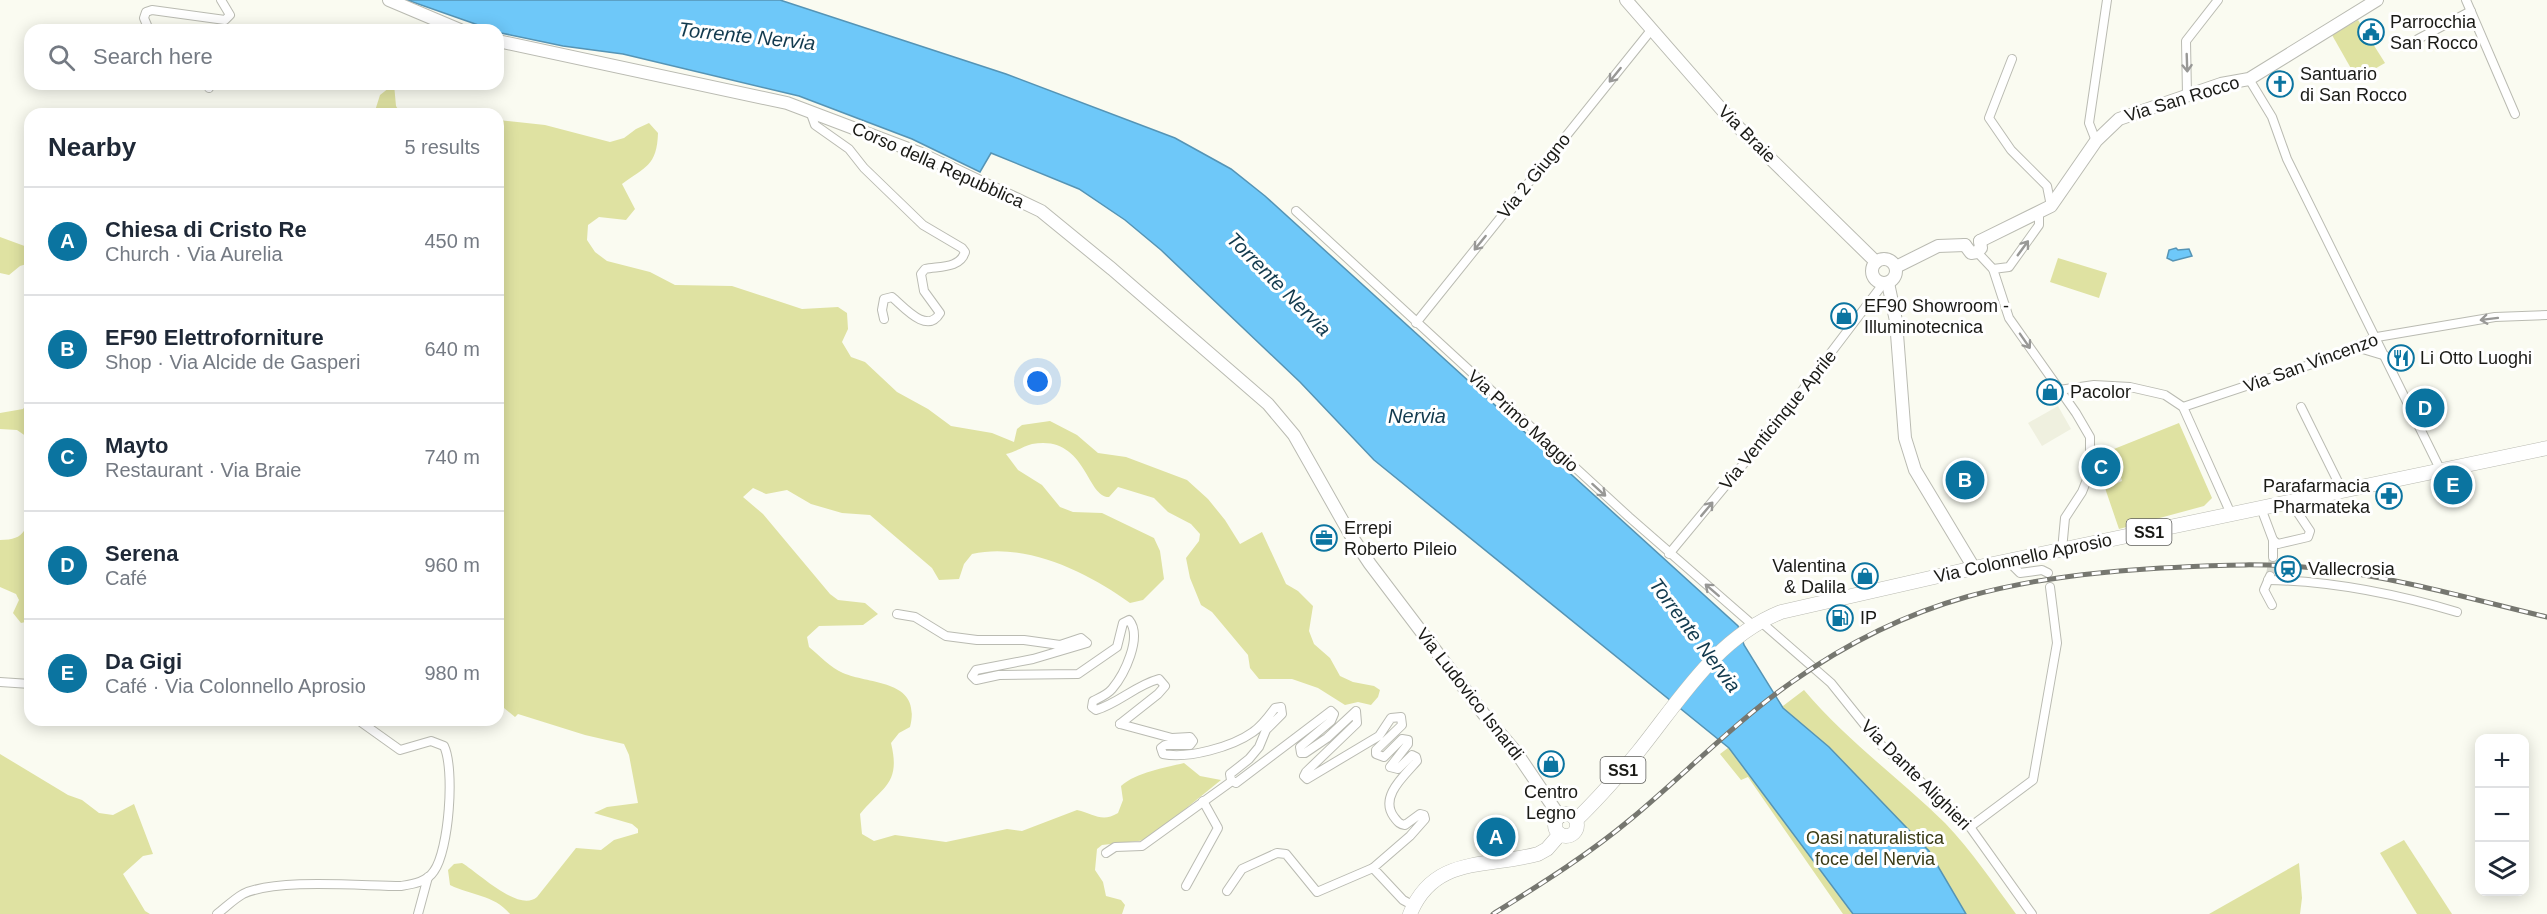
<!DOCTYPE html>
<meta charset="utf-8">
<style>
:root{--surface:#fff;--page:#f2f2f3;--text:#1f2937;--muted:#747a83;--line:#e0e1e3;--accent:#0b74a0}
body{margin:0;font-family:Arial,sans-serif;background:var(--page);color:var(--text)}
.controls{position:absolute;right:18px;bottom:18px;display:grid;overflow:hidden;border-radius:12px;box-shadow:0 3px 15px #0003}
.controls button{width:54px;height:54px;display:grid;place-items:center;padding:0;border:0;border-bottom:2px solid var(--line);background:var(--surface);color:var(--text);font:30px sans-serif}
.you{position:absolute;left:1038px;top:382px;width:21px;height:21px;margin:-15px;border:4px solid #fff;border-radius:50%;background:#1a73e8;box-shadow:0 0 0 9px #1a73e833}
.badge{display:grid;place-items:center;width:39px;height:39px;border-radius:50%;background:var(--accent);color:#fff;font-size:20px;font-weight:700}
.pin{position:absolute;translate:-50% -50%;border:3px solid #fff;box-shadow:0 2px 6px #0006}
.list{margin:0;padding:0;list-style:none}
h2{display:flex;justify-content:space-between;align-items:center;height:78px;margin:0;padding:0 24px;font-size:26px}
h2 small{font-size:20px;font-weight:400;color:var(--muted)}
.list li{display:grid;grid-template-columns:39px 1fr auto;gap:18px;align-items:center;box-sizing:border-box;height:108px;padding:0 24px;border-top:2px solid var(--line)}
.list b{display:block;font-size:22px;white-space:nowrap}
.list p{margin:0;font-size:20px;white-space:nowrap;color:var(--muted)}
.list em{font-size:20px;font-style:normal;color:var(--muted)}
.icon{flex:none;width:33px;height:33px;fill:none;stroke:currentColor;stroke-width:2;stroke-linecap:round;stroke-linejoin:round}
.map{position:relative;flex:none;width:2547px;height:914px;overflow:hidden}
.search{position:absolute;background:var(--surface);box-shadow:0 3px 15px #0003;left:24px;top:24px;width:480px;height:66px;display:flex;align-items:center;gap:15px;box-sizing:border-box;padding:0 21px;border-radius:18px;color:var(--muted);font-size:22px}
.panel{position:absolute;background:var(--surface);box-shadow:0 3px 15px #0003;left:24px;top:108px;width:480px;height:618px;border-radius:18px}
.map>svg:first-child{display:block}
.built{fill:#eff0df}
.green{fill:#dfe2a2}
.water{fill:#6ec8f9;stroke:#5594b5;stroke-width:1.5}
.lines{fill:none;stroke-linecap:round;stroke-linejoin:round}
.street-tunnel{stroke:#d8d9d0;stroke-width:8;stroke-dasharray:8 4;stroke-linecap:butt}
.street-casing{stroke:#babbb2;stroke-width:10}
.secondary-casing{stroke:#babbb2;stroke-width:14}
.primary-casing{stroke:#babbb2;stroke-width:15}
.street{stroke:#fff;stroke-width:8}
.secondary{stroke:#fff;stroke-width:12}
.primary{stroke:#fff;stroke-width:14}
.rail-casing{stroke:#767770;stroke-width:5}
.rail{stroke:#fff;stroke-width:3;stroke-dasharray:9;stroke-linecap:butt}
.oneway{stroke:#989896}
.labels{text-anchor:middle;dominant-baseline:central;stroke-width:6;stroke-linejoin:round;paint-order:stroke}
.shield{fill:#fff;stroke:#5f5f5c;stroke-width:1.5}
.shield-label{font-size:16px;font-weight:bold;fill:#1a1a16}
.poi-label{font-size:18px;fill:#1a1a16;stroke:#fff;text-anchor:start}
.street-label{font-size:18px;fill:#1a1a16;stroke:#fff}
.park-label{font-size:18px;fill:#3a3b16;stroke:#fff}
.water-label{font-size:20px;font-style:italic;fill:#123a4e;stroke:#fff}
</style>
<div class="map">
<svg width="2547" height="914" viewBox="0 0 2547 914">
<rect width="100%" height="100%" fill="#fafbf1"/>
<path class="built" d="M2058,406l13,23 -29,17 -14,-23z"/>
<g class="green">
<path d="M2358,20l27,43 -28,16 -25,-44z"/>
<path d="M394,84l2,22 5,8h-27l6,-19z"/>
<path d="M498,120l47,5 65,17 14,-4 12,-9 13,-6 9,10c-1,33 -13,34 -36,51l13,25 -9,11 -27,-3 -11,8 -1,15 8,12 12,9 43,11 25,13 57,1 70,23 36,-2 9,6 1,16 -6,13 9,15 14,5 32,30 31,17 23,17 41,7 22,9 3,-13 5,-4 28,-4 27,14 21,18 28,4 61,23 21,19 17,21 15,24 22,-12 24,52 12,7 15,15 -4,25 5,13 16,14 10,18 13,6 21,4 6,4 -2,7 -7,8 -13,-3 -13,3 -27,-17 -26,-9h-33l-9,-11 -2,-13 -36,-43 -11,-7 -11,-27 -4,-20 13,-17 1,-7 -9,-10 -23,-12 -14,-14 -36,-11 -9,10c-23,0 -23,-63 -77,-53 -8,2 -17,8 -26,10l12,16 24,15 18,22 13,5 29,1 52,25 6,13 4,28 -21,21 -13,3c-43,-31 -104,-61 -158,-49l-8,10 -5,15 -20,1 -7,-12 -62,-53 -28,-2 -31,-9 -24,-14 -21,4 -13,-6 -10,9 20,17 67,80 8,6 27,3 13,11 -15,11 -44,1 -12,11 2,10c10,8 22,21 34,26 28,12 79,6 67,54l-11,6 -8,10c10,41 -8,43 -31,71l2,20 12,7 21,-6 51,7 61,-13 15,2 55,-21c17,4 25,13 41,3l5,-13 -2,-14c16,-14 43,-18 63,-23l16,13 21,4 -74,60 -45,5 -5,4 -2,21 8,12 3,14 15,4 4,5 -3,9h-612c-17,-20 -38,-18 -60,-29l-2,-15 6,-6 8,-1c17,10 57,50 75,34l39,-49 25,2 13,-10 24,-7v-4l-6,-5 -38,-11 13,-6 31,-4 -9,-48 -5,-11 -39,-9 -67,-21 -3,3 -17,-14z"/>
<path d="M0,237l30,11v15l-10,3 -11,9 -9,-2z"/>
<path d="M2058,258l49,15 -8,25 -49,-16z"/>
<path d="M30,399v40l-13,-9 -17,-1v-16l23,-4z"/>
<path d="M2179,423l33,75 -8,8 -85,23 -14,-41 17,-7 -8,-32z"/>
<path d="M30,507v114l-9,2 -8,-10 6,-13 -3,-6 -16,-7v-47c27,0 26,-12 30,-33z"/>
<path d="M1804,690c42,50 95,88 141,133 27,28 48,60 71,91h-173l-95,-137 -7,3 -21,-26z"/>
<path d="M0,754l68,41 14,5 17,13 14,2 21,-11 19,50 -10,2 -20,18 22,37 5,3h-150z"/>
<path d="M2404,840l48,74h-35l-37,-61z"/>
<path d="M2299,863l3,35 -2,16h-91z"/>
</g>
<g class="water">
<path d="M407,0h373l226,74 169,64 56,31 34,27 473,430 6,19 39,63 46,39 100,104 37,63h-113l-124,-166 -355,-288 -74,-78 -139,-132 -36,-30 -46,-31 -88,-36 -11,19 -68,-33 -113,-43 -176,-42 -60,-8 -62,-13z"/>
<path d="M2176,248l2,2 11,-1 3,7 -19,5 -6,-3 2,-8z"/>
</g>
<g class="lines">
<path class="street-tunnel" d="M2270,575l3,-18"/>
<g class="street-casing">
<g id="street">
<path d="M2466,0l49,114"/>
<path d="M149,30l-5,-12 2,-6 6,-2 73,10 5,-5 -9,-15"/>
<path d="M2418,39l53,-28"/>
<path d="M2012,59l-23,59 22,32 36,36 4,20"/>
<path d="M2249,79l23,38 15,42 154,312"/>
<path d="M209,88l1,-4"/>
<path d="M2187,95l-1,-54 32,-41"/>
<path d="M810,111l5,14 34,24 15,19 59,57 39,23 3,4c-5,17 -27,14 -40,17l-4,5 3,17 16,22c-13,22 -36,-6 -48,-16l-8,2 -2,11 2,9"/>
<path d="M2096,141l-7,-18 18,-123"/>
<path d="M1296,211l333,306 125,109"/>
<path d="M1977,252l16,17 16,49 67,95 14,24v35l-8,20 -17,26 -3,32"/>
<path d="M1993,269l16,-2 30,-42v-12"/>
<path d="M1416,323l236,-294"/>
<path d="M2356,347l30,9"/>
<path d="M2059,390l35,-5 36,2 35,8 18,12 48,107"/>
<path d="M2183,407l132,-44 62,-26 118,-20 52,-2"/>
<path d="M2301,407l42,85"/>
<path d="M2261,508l12,32 5,4 30,-7 2,-6 -12,-18 -2,-11"/>
<path d="M2273,540v17"/>
<path d="M1669,554l110,-133 104,-137"/>
<path d="M2008,561l12,12 22,-3 6,3"/>
<path d="M2270,576l-6,14 8,15"/>
<path d="M2268,580c64,1 128,14 189,32"/>
<path d="M897,614l18,3 31,19 31,4h47l36,5 21,-7 6,5 -54,16 -57,11 -4,6 4,4 23,-5 79,-1 39,-27 6,-24 6,-3c14,17 -5,55 -17,69 -5,6 -13,9 -19,12l-1,6 4,3c23,-7 40,-25 63,-31l6,7 -7,8 -38,30"/>
<path d="M1761,622l70,61 49,61 90,83 62,87"/>
<path d="M0,682l30,2"/>
<path d="M1120,724l52,14 18,-1 3,4 -3,4h-25l-4,3 2,6c25,5 69,-7 90,-22 9,-6 16,-16 22,-24l6,-1 1,7 -16,16 -7,17 -10,12 -19,15 1,6 5,3 95,-72 3,3 -3,7 -31,26 1,6h4l22,-15 29,-27 1,12 -51,49 -2,4 3,3 72,-43 12,-18 10,-1 1,8 -26,25v4l8,3 18,-18 6,1v4l-18,23 8,2 14,-14 4,2 1,4c-13,15 -38,36 -23,56 4,5 5,7 11,8l15,-11 4,1 1,4 -15,17 -37,32 30,32 11,6"/>
<path d="M1970,827l63,-47 24,-137 -7,-56"/>
<path d="M1106,853l9,-6 27,-1 90,-65"/>
<path d="M1186,886l32,-58 -15,-27"/>
<path d="M1227,891l15,-22 35,-16 9,1 31,38 56,-24"/>
<path d="M217,914c8,-6 17,-15 26,-20 33,-16 119,-8 158,-8 12,-2 26,-4 33,-15 15,-21 21,-102 10,-125l-13,-5 -31,9 -42,-30"/>
<path d="M418,914l10,-37"/>
</g>
</g>
<g class="secondary-casing">
<g id="secondary">
<path d="M389,0l71,30"/>
<path d="M1626,0l104,119 146,143"/>
<path d="M498,41l289,62 132,50 122,58 71,58 156,135 26,31 56,99 20,30 116,153 30,35 44,65"/>
<path d="M1980,241l71,-35 45,-65 23,-22 102,-35 28,-5 128,-79"/>
<path d="M1965,245l6,8 6,-1 4,-4 -1,-7"/>
<circle cx="1884" cy="271" r="12"/>
<path d="M1896,267l42,-21 27,-1"/>
<path d="M1888,283l8,38 9,117 10,32 59,98"/>
</g>
</g>
<g class="primary-casing">
<g id="primary">
<circle cx="1566" cy="825" r="11"/>
<path d="M1576,820c22,-21 42,-44 62,-68 42,-52 78,-114 143,-140l193,-44 573,-120"/>
<path d="M1410,914c24,-59 77,-46 128,-60l9,-5 13,-15"/>
</g>
</g>
<use href="#street" class="street"/>
<use href="#secondary" class="secondary"/>
<use href="#primary" class="primary"/>
<g class="rail-casing">
<path id="rail" d="M1493,914c48,-30 95,-59 139,-96 54,-45 103,-96 160,-136 120,-85 226,-105 369,-114 56,-3 113,-6 169,2 73,9 145,30 217,47"/>
</g>
<use href="#rail" class="rail"/>
</g>
<defs><path id="oneway-shaft" d="M-6 0H5M1.5-3L5.5 0L1.5 3" fill="none" stroke-width="1.6" stroke-linecap="round" stroke-linejoin="round" transform="scale(1.5)"/></defs>
<g class="oneway">
<use href="#oneway-shaft" transform="translate(2187 63) rotate(88)"/>
<use href="#oneway-shaft" transform="translate(1615 75) rotate(129)"/>
<use href="#oneway-shaft" transform="translate(1480 243) rotate(129)"/>
<use href="#oneway-shaft" transform="translate(2023 248) rotate(-54)"/>
<use href="#oneway-shaft" transform="translate(2489 319) rotate(173)"/>
<use href="#oneway-shaft" transform="translate(2025 341) rotate(55)"/>
<use href="#oneway-shaft" transform="translate(1599 490) rotate(42)"/>
<use href="#oneway-shaft" transform="translate(1707 509) rotate(-50)"/>
<use href="#oneway-shaft" transform="translate(1712 590) rotate(-139)"/>
</g>
<defs>
<g id="civic-ring" transform="scale(1.35)"><circle r="9.5" fill="#fff" stroke="#0b74a0" stroke-width="1.5"/><path d="M-.6-6.5H3V-4.5H.6V-3L4-1V1h2V6H-6V1h2V-1L-.6-3ZM-1.2 2.5V6h2.4V2.5Z" fill="#0b74a0"/></g>
<g id="church-ring" transform="scale(1.35)"><circle r="9.5" fill="#fff" stroke="#0b74a0" stroke-width="1.5"/><path d="M-1.2-6h2.4v3.5h3.3v2.4h-3.3V6h-2.4V-.1h-3.3v-2.4h3.3Z" fill="#0b74a0"/></g>
<g id="shop-ring" transform="scale(1.35)"><circle r="9.5" fill="#fff" stroke="#0b74a0" stroke-width="1.5"/><path d="M-5-2.5h2.3a2.7 3.5 0 0 1 5.4 0H5L5.5 6h-11ZM-1.5-2.5h3a1.5 2.3 0 0 0-3 0Z" fill="#0b74a0"/></g>
<g id="restaurant-ring" transform="scale(1.35)"><circle r="9.5" fill="#fff" stroke="#0b74a0" stroke-width="1.5"/><path d="M-5-6h1v4h1v-4h1v4h1v-4h1v5L-1.5 .5V6h-2V.5L-5-1ZM5-6V6H3V1.5H1.5Q1.5-4 5-6Z" fill="#0b74a0"/></g>
<g id="pharmacy-ring" transform="scale(1.35)"><circle r="9.5" fill="#fff" stroke="#0b74a0" stroke-width="1.5"/><path d="M-2-6h4v4h4v4h-4v4h-4v-4h-4v-4h4Z" fill="#0b74a0"/></g>
<g id="office-ring" transform="scale(1.35)"><circle r="9.5" fill="#fff" stroke="#0b74a0" stroke-width="1.5"/><path d="M-6-3h4V-5.5h4V-3h4V5H-6ZM-1-4.5V-3h2v-1.5ZM-6 0V1H6V0Z" fill="#0b74a0"/></g>
<g id="station-ring" transform="scale(1.35)"><circle r="9.5" fill="#fff" stroke="#0b74a0" stroke-width="1.5"/><path d="M-3-6H3Q5-6 5-4V2Q5 4 3 4L4.5 6H3L1.5 4h-3L-3 6H-4.5L-3 4Q-5 4-5 2V-4Q-5-6-3-6ZM-3.5-4v3h7v-3ZM-3.5 1v1.5H-2V1ZM2 1v1.5H3.5V1Z" fill="#0b74a0"/></g>
<g id="fuel-ring" transform="scale(1.35)"><circle r="9.5" fill="#fff" stroke="#0b74a0" stroke-width="1.5"/><path d="M-5.5-6h7V0h2V4h1.3V-2.5L3-4.5l.8-.8L6-3V5H2.5V1h-1V6h-7ZM-4.2-4.7v3.2H.2V-4.7Z" fill="#0b74a0"/></g>
</defs>
<g fill-rule="evenodd">
<use href="#civic-ring" x="2371" y="32"/>
<use href="#church-ring" x="2280" y="84"/>
<use href="#shop-ring" x="1844" y="316"/>
<use href="#restaurant-ring" x="2401" y="358"/>
<use href="#shop-ring" x="2050" y="392"/>
<use href="#pharmacy-ring" x="2389" y="496"/>
<use href="#office-ring" x="1324" y="538"/>
<use href="#station-ring" x="2288" y="569"/>
<use href="#shop-ring" x="1865" y="576"/>
<use href="#fuel-ring" x="1840" y="618"/>
<use href="#shop-ring" x="1551" y="764"/>
</g>
<g class="labels">
<g class="shield">
<rect x="2126.5" y="519" width="45" height="26" rx="4.5"/>
<rect x="1600.5" y="757" width="45" height="26" rx="4.5"/>
</g>
<g class="shield-label">
<text x="2149" y="532">SS1</text>
<text x="1623" y="770">SS1</text>
</g>
<g class="poi-label">
<text x="2390" y="22">Parrocchia<tspan x="2390" dy="21">San Rocco</tspan></text>
<text x="2300" y="74">Santuario<tspan x="2300" dy="21">di San Rocco</tspan></text>
<text x="1864" y="306">EF90 Showroom -<tspan x="1864" dy="21">Illuminotecnica</tspan></text>
<text x="2420" y="358">Li Otto Luoghi</text>
<text x="2070" y="392">Pacolor</text>
<text x="2370" y="486" text-anchor="end">Parafarmacia<tspan x="2370" dy="21">Pharmateka</tspan></text>
<text x="1344" y="528">Errepi<tspan x="1344" dy="21">Roberto Pileio</tspan></text>
<text x="1846" y="566" text-anchor="end">Valentina<tspan x="1846" dy="21">&amp; Dalila</tspan></text>
<text x="2308" y="569">Vallecrosia</text>
<text x="1860" y="618">IP</text>
<text x="1551" y="792" text-anchor="middle">Centro<tspan x="1551" dy="21">Legno</tspan></text>
</g>
<g class="street-label">
<text transform="translate(2182 99) rotate(-17)">Via San Rocco</text>
<text transform="translate(1747 134) rotate(45)">Via Braie</text>
<text transform="translate(938 165) rotate(24)">Corso della Repubblica</text>
<text transform="translate(1534 176) rotate(-51)">Via 2 Giugno</text>
<text transform="translate(2311 363) rotate(-20)">Via San Vincenzo</text>
<text transform="translate(1778 420) rotate(-51)">Via Venticinque Aprile</text>
<text transform="translate(1523 421) rotate(42)">Via Primo Maggio</text>
<text transform="translate(2023 558) rotate(-12)">Via Colonnello Aprosio</text>
<text transform="translate(1470 694) rotate(52)">Via Ludovico Isnardi</text>
<text transform="translate(1916 775) rotate(45)">Via Dante Alighieri</text>
</g>
<g class="park-label">
<text x="1875" y="838">Oasi naturalistica<tspan x="1875" dy="21">foce del Nervia</tspan></text>
</g>
<g class="water-label">
<text transform="translate(747 36) rotate(6)">Torrente Nervia</text>
<text transform="translate(1279 284) rotate(45)">Torrente Nervia</text>
<text x="1417" y="416">Nervia</text>
<text transform="translate(1695 635) rotate(53)">Torrente Nervia</text>
</g>
</g>
</svg>
<div class="controls">
<button>+</button>
<button>−</button>
<button><svg class="icon" aria-label="layers" viewBox="0 0 24 24"><path d="M12 4l9 5-9 5-9-5zM3 14l9 5 9-5"/></svg></button>
</div>
<div class="you"></div>
<div class="pin badge" style="left:1496px;top:837px">A</div>
<div class="pin badge" style="left:1965px;top:480px">B</div>
<div class="pin badge" style="left:2101px;top:467px">C</div>
<div class="pin badge" style="left:2425px;top:408px">D</div>
<div class="pin badge" style="left:2453px;top:485px">E</div>
<div class="search"><svg class="icon" aria-label="search" viewBox="0 0 24 24"><circle cx="10" cy="10" r="6"/><path d="M15 15l6 6"/></svg>Search here</div>
<section class="panel">
<h2>Nearby<small>5 results</small></h2>
<ul class="list">
<li><span class="badge">A</span><div><b>Chiesa di Cristo Re</b><p>Church · Via Aurelia</p></div><em>450 m</em></li>
<li><span class="badge">B</span><div><b>EF90 Elettroforniture</b><p>Shop · Via Alcide de Gasperi</p></div><em>640 m</em></li>
<li><span class="badge">C</span><div><b>Mayto</b><p>Restaurant · Via Braie</p></div><em>740 m</em></li>
<li><span class="badge">D</span><div><b>Serena</b><p>Café</p></div><em>960 m</em></li>
<li><span class="badge">E</span><div><b>Da Gigi</b><p>Café · Via Colonnello Aprosio</p></div><em>980 m</em></li>
</ul>
</section>
</div>
